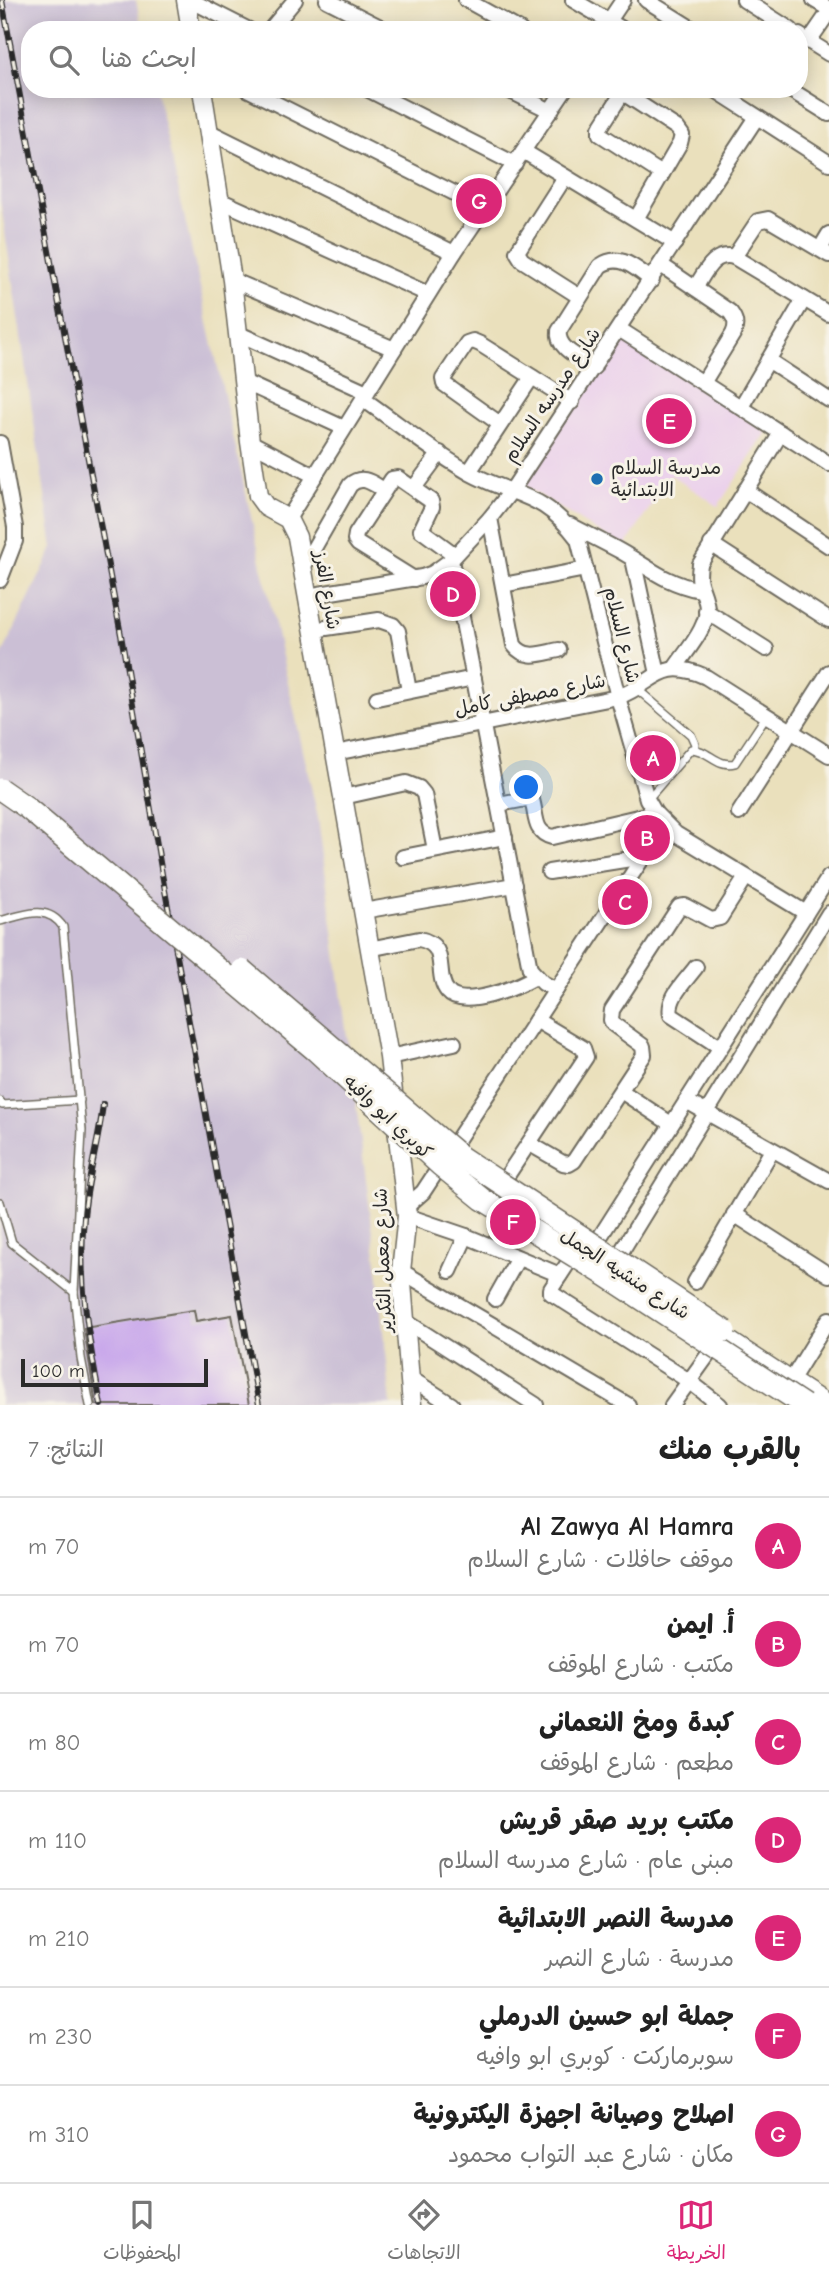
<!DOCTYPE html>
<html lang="ar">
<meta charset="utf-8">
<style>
:root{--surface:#fff;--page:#f2f2f2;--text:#222;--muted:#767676;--line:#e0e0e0;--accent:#db2777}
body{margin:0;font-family:"Comic Neue","Playpen Sans Arabic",sans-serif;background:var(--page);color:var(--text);direction:rtl}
.scale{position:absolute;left:21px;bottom:18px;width:187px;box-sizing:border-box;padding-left:7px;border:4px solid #2b2b2b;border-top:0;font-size:19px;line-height:24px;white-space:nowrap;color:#2b2b2b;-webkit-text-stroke:5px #f7f3e8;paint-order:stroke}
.you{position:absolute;left:527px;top:788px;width:24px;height:24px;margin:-18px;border:5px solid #fff;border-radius:50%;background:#1a73e8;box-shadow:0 0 0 10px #1a73e833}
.badge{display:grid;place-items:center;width:46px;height:46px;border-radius:50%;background:var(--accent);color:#fff;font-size:23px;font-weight:700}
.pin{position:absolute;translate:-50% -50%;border:4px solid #fff;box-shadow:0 2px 7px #0006}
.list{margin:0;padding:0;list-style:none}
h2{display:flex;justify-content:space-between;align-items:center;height:91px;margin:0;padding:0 28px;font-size:30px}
h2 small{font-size:23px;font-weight:400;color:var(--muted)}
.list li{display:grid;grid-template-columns:46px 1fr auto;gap:21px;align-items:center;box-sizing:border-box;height:98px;padding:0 28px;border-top:2px solid var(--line)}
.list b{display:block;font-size:26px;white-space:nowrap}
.list p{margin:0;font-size:23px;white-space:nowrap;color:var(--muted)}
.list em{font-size:23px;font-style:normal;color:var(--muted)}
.icon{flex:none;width:38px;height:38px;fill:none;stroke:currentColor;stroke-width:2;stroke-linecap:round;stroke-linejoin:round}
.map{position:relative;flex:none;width:829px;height:1405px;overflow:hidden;direction:ltr}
.search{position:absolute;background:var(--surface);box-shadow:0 4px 18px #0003;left:21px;right:21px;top:21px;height:77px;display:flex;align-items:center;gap:18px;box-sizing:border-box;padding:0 24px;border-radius:28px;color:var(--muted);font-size:26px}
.sheet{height:777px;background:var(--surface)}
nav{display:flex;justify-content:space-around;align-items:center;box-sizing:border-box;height:98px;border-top:2px solid var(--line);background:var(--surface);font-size:19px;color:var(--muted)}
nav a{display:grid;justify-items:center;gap:4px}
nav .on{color:var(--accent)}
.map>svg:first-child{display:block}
.built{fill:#ebd1eb}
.industrial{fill:#cbbfd5}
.building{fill:#c5a2eb}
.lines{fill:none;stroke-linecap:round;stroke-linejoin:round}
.service-casing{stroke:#6e6a5e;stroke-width:10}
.minor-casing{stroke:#6e6a5e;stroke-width:18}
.tertiary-casing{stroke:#6e6a5e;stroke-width:21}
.primary-casing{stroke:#6e6a5e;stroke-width:24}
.service{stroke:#fff;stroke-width:7}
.minor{stroke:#fff;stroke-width:14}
.tertiary{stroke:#fff;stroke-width:18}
.primary{stroke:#fff;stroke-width:21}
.rail-casing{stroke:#2b2b2b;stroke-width:6}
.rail{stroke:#f7f3e8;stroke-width:3.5;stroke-dasharray:10;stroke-linecap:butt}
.primary-bridge-casing{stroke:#6e6a5e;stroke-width:24;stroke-linecap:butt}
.primary-bridge{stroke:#fff;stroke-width:21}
.poi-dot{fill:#1f6fb2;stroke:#f7f3e8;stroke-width:2.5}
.labels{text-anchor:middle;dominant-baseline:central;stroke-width:6;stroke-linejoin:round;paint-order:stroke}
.street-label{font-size:19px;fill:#2b2b2b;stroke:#f7f3e8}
.poi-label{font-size:19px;fill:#2b2b2b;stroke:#f7f3e8;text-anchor:start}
</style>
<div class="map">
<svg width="829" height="1405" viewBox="0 0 829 1405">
<rect width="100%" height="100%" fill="#f7f3e8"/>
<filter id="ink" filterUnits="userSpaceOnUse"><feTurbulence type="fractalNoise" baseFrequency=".0143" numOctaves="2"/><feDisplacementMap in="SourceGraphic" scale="14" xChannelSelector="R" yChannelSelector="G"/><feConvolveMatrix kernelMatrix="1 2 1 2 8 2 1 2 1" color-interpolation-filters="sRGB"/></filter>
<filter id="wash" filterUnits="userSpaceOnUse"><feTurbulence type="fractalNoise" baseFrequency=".00686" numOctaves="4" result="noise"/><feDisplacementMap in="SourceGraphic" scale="28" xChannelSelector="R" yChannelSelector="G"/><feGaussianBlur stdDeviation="1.57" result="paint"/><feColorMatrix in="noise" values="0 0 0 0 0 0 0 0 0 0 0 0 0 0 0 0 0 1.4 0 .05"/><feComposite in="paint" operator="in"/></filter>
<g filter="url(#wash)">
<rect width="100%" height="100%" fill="#eae0bc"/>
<path class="built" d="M620,335l147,97 -49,74 -47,-31 -47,73 -102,-64z"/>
<path class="industrial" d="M0,0h136l6,30h-112v59h126l162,729 61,460 12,127h-391v-746l53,-111 -53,-349z"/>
<g id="blocks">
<path class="building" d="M194,1310l2,11 36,-6 17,90h-153l-12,-77z"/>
</g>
</g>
<g filter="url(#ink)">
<use href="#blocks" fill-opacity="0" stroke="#6e6a5e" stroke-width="2"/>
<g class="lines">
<g class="service-casing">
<g id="service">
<path d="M637,689l54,46 4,9 -1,5"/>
<path d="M648,799l43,-50c17,0 26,19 44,14l32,-48"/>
<path d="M0,921c23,-6 47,-18 63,6l19,203 -8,162 7,66 9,47"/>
<path d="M0,1101l2,4 78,-5"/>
<path d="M0,1202l12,41 62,49"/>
</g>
</g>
<g class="minor-casing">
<g id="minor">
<path d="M190,0l59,30"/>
<path d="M327,0l59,30"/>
<path d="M466,0l54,30"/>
<path d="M573,0l51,30"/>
<path d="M646,0l48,30"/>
<path d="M744,0l47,30"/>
<path d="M814,0l15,9"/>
<path d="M270,30l25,-30"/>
<path d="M603,30l20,-30"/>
<path d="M799,35l30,19"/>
<path d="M809,41l20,-29"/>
<path d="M247,89l237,119"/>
<path d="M367,89l148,75"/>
<path d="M506,89l45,22"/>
<path d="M625,89l-25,39v6l62,40"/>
<path d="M714,89l115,74"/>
<path d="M789,89l40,25"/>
<path d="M623,93l54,35 5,7 -2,8 -44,76"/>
<path d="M210,132l244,121"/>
<path d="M523,151l152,92"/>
<path d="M565,177l-48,75 5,8 58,37"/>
<path d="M219,200l209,94"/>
<path d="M820,249l9,-15"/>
<path d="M734,257l24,-36 10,-2 61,36"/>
<path d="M661,265l69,47c6,8 7,13 3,22l-30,49"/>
<path d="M232,280l162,69"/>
<path d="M695,288c10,-15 18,-37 39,-31l95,57"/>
<path d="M619,329l210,135"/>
<path d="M237,333l130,59"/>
<path d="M768,360l61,40"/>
<path d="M594,367c-13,-9 -38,-18 -35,-36l41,-65c20,-14 35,2 52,14"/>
<path d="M244,382l100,46"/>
<path d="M363,399c35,24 69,53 107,74 46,25 72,18 108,66l40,158 29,102 8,14 21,21 130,79"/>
<path d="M741,407l63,-108"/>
<path d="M500,424l-56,-40 -1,-5 24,-36 6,-2 7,3 92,58"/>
<path d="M250,442l65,34"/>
<path d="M0,443l15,84v14l-15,39"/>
<path d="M469,472l63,-95"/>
<path d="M414,488l26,-35"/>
<path d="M745,490l84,56"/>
<path d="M490,518l24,127c12,16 28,8 45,5"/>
<path d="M288,519l166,-266 111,-164"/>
<path d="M570,525c17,9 34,17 50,26 30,17 45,32 80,39"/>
<path d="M711,544l118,76"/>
<path d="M633,559l25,115"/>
<path d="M451,560l79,409 13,14 13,7"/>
<path d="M302,569l48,-84c12,-11 22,-2 34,5"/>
<path d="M414,579l-56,-35 -3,-4 1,-6 36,-55 6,-1 33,23 1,6 -11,23 34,25"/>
<path d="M503,585l83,-16"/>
<path d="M307,596l115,-19 11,-4 18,-13 39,-42 22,-28 245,-373"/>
<path d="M706,611l60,38"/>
<path d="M313,630l66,-10 14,5 5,6 11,60"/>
<path d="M675,668c11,-17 37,-44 31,-66 -4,-18 -9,-16 -6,-38l81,-131"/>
<path d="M377,698l97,-20"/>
<path d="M335,753l283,-56c38,-14 42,-41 88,-20l123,78"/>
<path d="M343,797l63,-14 13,5 5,6 11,56"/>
<path d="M499,804l27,-5 6,1c5,16 1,32 20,37l103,-24"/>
<path d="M739,813l90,-141"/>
<path d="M403,857l102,-20"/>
<path d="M549,872l94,-15"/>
<path d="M363,911l151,-26"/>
<path d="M369,949l50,-10c32,6 14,36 29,53 14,18 71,-5 87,-15"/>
<path d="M696,967c-10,14 -29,30 -25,48l49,32"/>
<path d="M389,1057l65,-14"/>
<path d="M621,1091l50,33"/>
<path d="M686,1101l143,80"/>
<path d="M530,1144l33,19 6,1 5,-3 70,-106 -1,-9 -30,-22 -2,-4 1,-10 67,-103 6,-1 26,14 9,-2 26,-41"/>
<path d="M497,1191l89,-134 -3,-9 -47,-28"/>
<path d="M405,1208l18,-16 242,-368"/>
<path d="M734,1214l95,61"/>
<path d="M407,1216l59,20 94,39"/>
<path d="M578,1248l-27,41v4l138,88 31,24"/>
<path d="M591,1251l238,-374"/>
<path d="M613,1265l216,-352"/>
<path d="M401,1271l227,134"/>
<path d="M450,1271l16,-35"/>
<path d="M695,1282l77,-132"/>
<path d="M495,1299l23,-41"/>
<path d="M405,1321l131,84"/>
<path d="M795,1374l34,-55"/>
<path d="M410,1378l42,27"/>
<path d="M672,1405l46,-64"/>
</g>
</g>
<g class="tertiary-casing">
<g id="tertiary">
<path d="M186,0l5,30"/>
<path d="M202,89l30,191 18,162 8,54 8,11 22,12 9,18 92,520 18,159 -6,55 11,134"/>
</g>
</g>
<g class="primary-casing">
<path id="primary" d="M704,1326l121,79"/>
</g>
<use href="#service" class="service"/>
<use href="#minor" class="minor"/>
<use href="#tertiary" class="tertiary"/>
<use href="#primary" class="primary"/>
<g class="rail-casing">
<g id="rail">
<path d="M2,0l119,635 41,239 97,531"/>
<path d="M101,1405c-12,-63 -23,-124 -17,-188 3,-38 15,-75 19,-113"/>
</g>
</g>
<use href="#rail" class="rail"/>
<g class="primary-bridge-casing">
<g id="primary-bridge">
<path d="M0,789l26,18 289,243 125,115 42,34 123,76 199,130"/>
<path d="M242,970l219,187 264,174"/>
</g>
</g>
<use href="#primary-bridge" class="primary-bridge"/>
</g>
</g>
<circle class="poi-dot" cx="597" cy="479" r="7"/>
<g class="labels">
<g class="street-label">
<text transform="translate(552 395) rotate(-56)">شارع مدرسه السلام</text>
<text transform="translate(327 590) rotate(80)">شارع الفرز</text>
<text transform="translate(622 635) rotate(76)">شارع السلام</text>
<text transform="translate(530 695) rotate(-11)">شارع مصطفى كامل</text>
<text transform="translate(388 1117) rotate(43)">كوبري ابو وافيه</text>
<text transform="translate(383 1260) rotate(-92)">شارع معمل التكرير</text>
<text transform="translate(625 1274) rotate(33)">شارع منشيه الجمل</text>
</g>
<g class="poi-label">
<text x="611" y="468">مدرسة السلام<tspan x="611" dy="22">الابتدائية</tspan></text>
</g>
</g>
</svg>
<div class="scale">100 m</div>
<div class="you"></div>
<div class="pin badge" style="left:653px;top:758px">A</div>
<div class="pin badge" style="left:647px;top:838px">B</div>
<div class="pin badge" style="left:625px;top:902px">C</div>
<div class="pin badge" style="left:453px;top:594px">D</div>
<div class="pin badge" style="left:669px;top:421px">E</div>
<div class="pin badge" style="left:513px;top:1222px">F</div>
<div class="pin badge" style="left:479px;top:201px">G</div>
<div class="search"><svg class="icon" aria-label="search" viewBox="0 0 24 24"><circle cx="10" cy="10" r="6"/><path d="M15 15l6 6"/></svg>ابحث هنا</div>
</div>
<section class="sheet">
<h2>بالقرب منك<small>النتائج: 7</small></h2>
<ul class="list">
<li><span class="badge">A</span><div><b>Al Zawya Al Hamra</b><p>موقف حافلات · شارع السلام</p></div><em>70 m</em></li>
<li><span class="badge">B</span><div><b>أ. ايمن</b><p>مكتب · شارع الموقف</p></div><em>70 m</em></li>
<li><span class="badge">C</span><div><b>كبدة ومخ النعمانى</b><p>مطعم · شارع الموقف</p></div><em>80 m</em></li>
<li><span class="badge">D</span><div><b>مكتب بريد صقر قريش</b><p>مبنى عام · شارع مدرسه السلام</p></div><em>110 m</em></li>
<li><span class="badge">E</span><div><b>مدرسة النصر الابتدائية</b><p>مدرسة · شارع النصر</p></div><em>210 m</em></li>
<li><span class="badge">F</span><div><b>جملة ابو حسين الدرملي</b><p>سوبرماركت · كوبري ابو وافيه</p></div><em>230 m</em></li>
<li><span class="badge">G</span><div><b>اصلاح وصيانة اجهزة اليكترونية</b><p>مكان · شارع عبد التواب محمود</p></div><em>310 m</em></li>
</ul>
</section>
<nav>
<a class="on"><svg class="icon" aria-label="map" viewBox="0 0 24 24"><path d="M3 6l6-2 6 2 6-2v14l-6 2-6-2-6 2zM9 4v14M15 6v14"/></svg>الخريطة</a>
<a><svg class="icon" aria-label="directions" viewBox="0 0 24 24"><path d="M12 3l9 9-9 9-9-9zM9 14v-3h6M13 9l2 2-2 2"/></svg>الاتجاهات</a>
<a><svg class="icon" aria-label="saved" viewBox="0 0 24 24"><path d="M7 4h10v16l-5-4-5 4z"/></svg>المحفوظات</a>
</nav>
